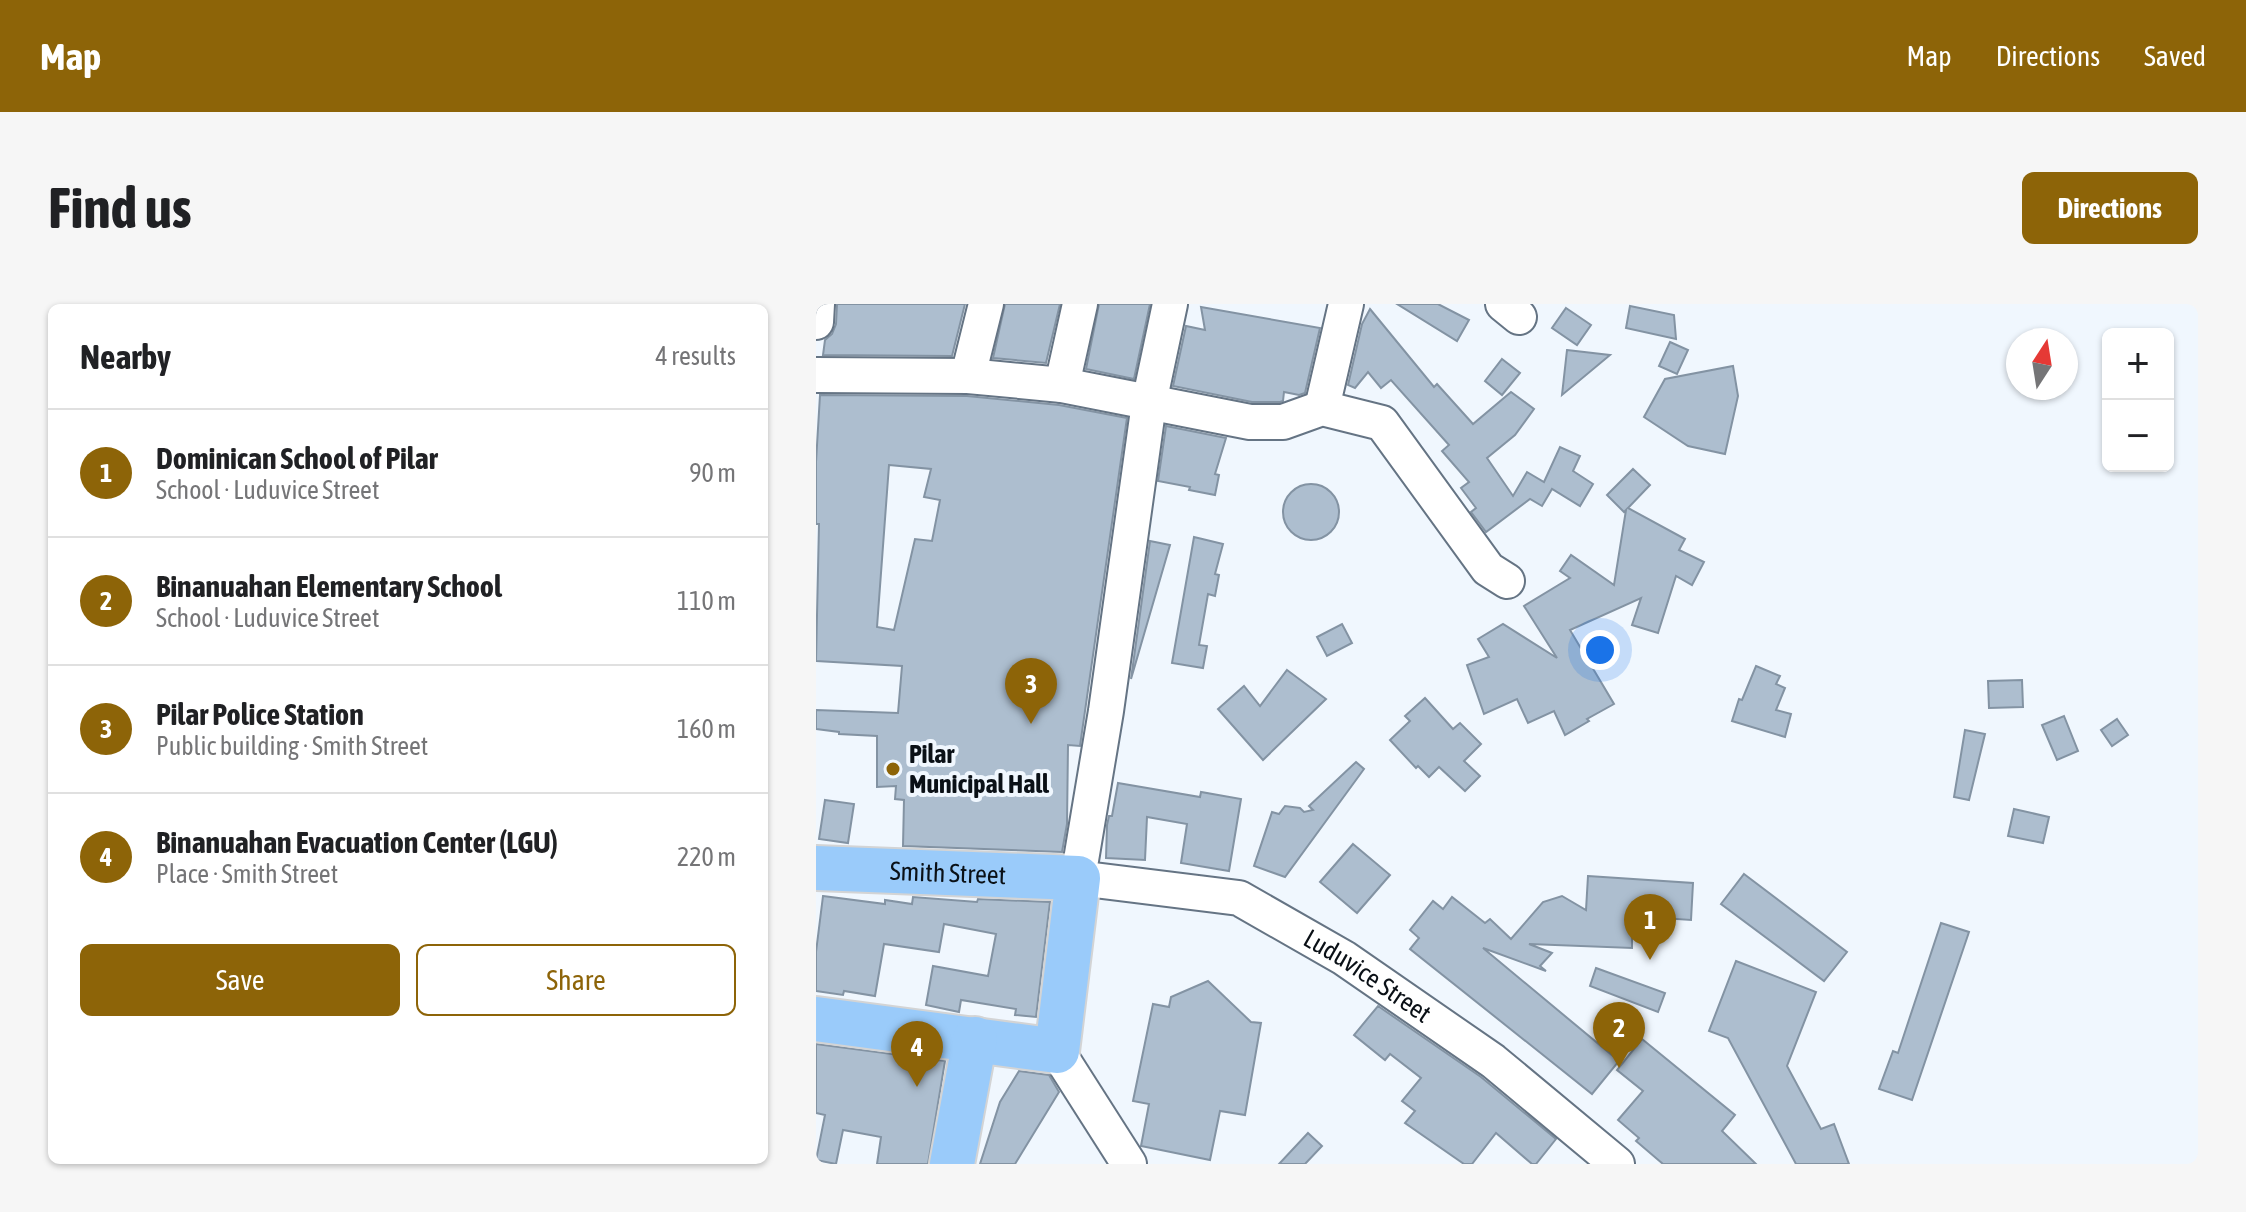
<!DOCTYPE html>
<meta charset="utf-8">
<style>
:root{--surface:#fff;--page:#f6f6f6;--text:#202124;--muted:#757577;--line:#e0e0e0;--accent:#8d6408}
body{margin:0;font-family:"Asap Condensed",sans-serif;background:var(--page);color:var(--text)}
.controls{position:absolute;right:24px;top:24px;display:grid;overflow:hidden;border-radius:12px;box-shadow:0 2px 6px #0004}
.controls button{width:72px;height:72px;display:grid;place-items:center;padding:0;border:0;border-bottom:2px solid var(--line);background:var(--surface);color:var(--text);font:40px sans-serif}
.compass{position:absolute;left:1190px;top:24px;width:72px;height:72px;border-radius:50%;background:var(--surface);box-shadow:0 2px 6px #0004;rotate:12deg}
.you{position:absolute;left:784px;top:346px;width:28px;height:28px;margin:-20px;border:6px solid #fff;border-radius:50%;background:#1a73e8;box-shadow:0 0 0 12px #1a73e833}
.badge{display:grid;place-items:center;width:52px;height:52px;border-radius:50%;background:var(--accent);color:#fff;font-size:26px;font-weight:700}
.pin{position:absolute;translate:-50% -66px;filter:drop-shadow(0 2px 4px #0008)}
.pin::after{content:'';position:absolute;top:42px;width:28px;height:24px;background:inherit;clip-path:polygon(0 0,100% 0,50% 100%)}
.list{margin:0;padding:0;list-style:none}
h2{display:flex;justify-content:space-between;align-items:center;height:104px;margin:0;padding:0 32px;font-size:34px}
h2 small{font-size:26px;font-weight:400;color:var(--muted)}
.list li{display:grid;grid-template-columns:52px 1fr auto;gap:24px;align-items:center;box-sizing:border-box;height:128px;padding:0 32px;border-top:2px solid var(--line)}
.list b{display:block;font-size:30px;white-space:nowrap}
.list p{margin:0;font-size:26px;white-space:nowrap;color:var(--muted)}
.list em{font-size:26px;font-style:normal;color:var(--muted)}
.actions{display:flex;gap:16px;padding:24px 32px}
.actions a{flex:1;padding:18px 0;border:2px solid var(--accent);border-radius:12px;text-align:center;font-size:28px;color:var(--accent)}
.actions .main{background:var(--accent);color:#fff}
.map{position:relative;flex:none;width:1382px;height:860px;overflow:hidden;border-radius:12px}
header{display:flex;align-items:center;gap:48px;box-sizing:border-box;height:112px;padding:0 40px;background:var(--accent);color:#fff}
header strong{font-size:38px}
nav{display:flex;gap:44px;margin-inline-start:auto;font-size:28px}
.intro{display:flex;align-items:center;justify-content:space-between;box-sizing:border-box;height:192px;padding:0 48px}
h1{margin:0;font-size:56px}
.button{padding:20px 36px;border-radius:12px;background:var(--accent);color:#fff;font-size:28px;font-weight:700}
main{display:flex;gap:48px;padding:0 48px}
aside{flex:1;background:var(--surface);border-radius:12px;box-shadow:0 2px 6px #0004}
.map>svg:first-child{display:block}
.building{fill:#adbecf;stroke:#8393a3;stroke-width:2;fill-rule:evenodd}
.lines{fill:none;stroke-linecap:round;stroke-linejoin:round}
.minor-casing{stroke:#657484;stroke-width:38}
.major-casing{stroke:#d3d4d5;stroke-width:48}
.minor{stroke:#fff;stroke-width:34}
.major{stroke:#9acbfa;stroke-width:44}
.poi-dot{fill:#8d6408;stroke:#f0f7fe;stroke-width:3}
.labels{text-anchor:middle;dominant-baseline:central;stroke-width:8;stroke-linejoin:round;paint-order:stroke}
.poi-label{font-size:26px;font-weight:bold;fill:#0a1016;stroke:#f0f7fe;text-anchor:start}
.street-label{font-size:26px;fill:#0a1016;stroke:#f0f7fe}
</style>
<header>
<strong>Map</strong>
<nav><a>Map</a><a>Directions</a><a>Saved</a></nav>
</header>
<div class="intro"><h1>Find us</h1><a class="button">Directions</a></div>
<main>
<aside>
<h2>Nearby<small>4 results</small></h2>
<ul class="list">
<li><span class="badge">1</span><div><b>Dominican School of Pilar</b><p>School · Luduvice Street</p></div><em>90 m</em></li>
<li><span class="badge">2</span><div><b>Binanuahan Elementary School</b><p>School · Luduvice Street</p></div><em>110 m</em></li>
<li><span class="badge">3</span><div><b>Pilar Police Station</b><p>Public building · Smith Street</p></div><em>160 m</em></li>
<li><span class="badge">4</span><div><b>Binanuahan Evacuation Center (LGU)</b><p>Place · Smith Street</p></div><em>220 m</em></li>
</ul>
<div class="actions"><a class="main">Save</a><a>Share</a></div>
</aside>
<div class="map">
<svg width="1382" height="860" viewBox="0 0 1382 860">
<rect width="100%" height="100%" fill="#f0f7fe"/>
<g class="building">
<path d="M21,0h128l-13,52 -129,-1 2,-15 7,-6 4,-10z"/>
<path d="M189,0h55l-14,59 -53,-5z"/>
<path d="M283,0h51l-16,75 -48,-10z"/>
<path d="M581,0h41l31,16 -12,21z"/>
<path d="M814,2l44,9 2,24 -50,-11z"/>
<path d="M385,3l119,21 -15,65 -6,2 -15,-3 -1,9 -3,1h-28l-79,-16 13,-60 19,4z"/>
<path d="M750,4l25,17 -14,20 -25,-17z"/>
<path d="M554,5l64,78 3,-3 36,40 38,-32 23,17 -19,26 -28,23 26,38 14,-24 17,10 16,-35 20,9 -7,15 20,13 -13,22 -28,-17 -10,17 -12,-7 -44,33 -15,-20 5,-4 -15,-20 8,-6 -27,-31 7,-6 -58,-65 -10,8 -13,-16 -13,16 -7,-3 14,-61z"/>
<path d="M854,38l18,8 -11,24 -18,-8z"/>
<path d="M751,46l43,5 -48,40z"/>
<path d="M686,55l18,14 -18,22 -17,-14z"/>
<path d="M917,62l5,30 -13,58 -37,-8 -44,-29 21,-38z"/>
<path d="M4,91l147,1 92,9 68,13 -47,328 -12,-1 -1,79 -5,28 -159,-6 1,-46 -9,-1 1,-13 -19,1v-51l-38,-2v-2l-23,-3v-19l82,3 4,-47 -86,-5 3,-137h-3v-62zM73,161l42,4 -7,28 16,3 -8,41 -17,-2 -21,91 -17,-3z"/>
<path d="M350,122l60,12 -11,36 4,1 -4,20 -26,-5 1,-3 -32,-6z"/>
<path d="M817,165l17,16 -22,23 57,31 -6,11 25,12 -12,23 -16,-9 -18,57 -26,-8 9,-27 -71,32 44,74 -27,15 2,2 -24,14 -11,-24 -26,12 -11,-24 -33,15 -17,-49 22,-8 -11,-18 25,-15 54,34 -33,-52 46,-28 -10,-7 11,-16 43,30 12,-75 -2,2 -17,-17z"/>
<circle cx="495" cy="208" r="28"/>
<path d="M378,233l29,7 -8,30 4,1 -4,21 -7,-2 -9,51 8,1 -4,22 -31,-5z"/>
<path d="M334,237l20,4 -39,134z"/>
<path d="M526,320l10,19 -25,13 -10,-19z"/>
<path d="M940,362l24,10 -4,8 9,4 -9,22 15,4 -6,23 -53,-16 7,-22 3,1z"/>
<path d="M471,366l39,29 -63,61 -45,-51 26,-23 16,20z"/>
<path d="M1206,376l1,27 -34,1 -1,-27z"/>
<path d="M609,394l28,31 7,-6 21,21 -17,17 16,15 -15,15 -26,-24 -10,10 -11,-11 -2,2 -26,-28 20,-19 -5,-5z"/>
<path d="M1248,412l14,35 -21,9 -15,-35z"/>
<path d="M1301,415l11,16 -16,11 -11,-16z"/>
<path d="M1149,426l20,4 -16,66 -15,-3z"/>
<path d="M540,458l8,7 -79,108 -31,-11 18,-54 7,2 6,-8 15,2 4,4 9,-2 -4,-4z"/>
<path d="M302,479l82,14 1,-5 40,7 -12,72 -48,-8 6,-39 -40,-7 -2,43 -39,-2 1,-33 2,-9h3z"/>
<path d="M9,496l29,4 -6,39 -29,-4z"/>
<path d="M1198,505l35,8 -6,26 -35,-7z"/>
<path d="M537,540l37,31 -33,38 -37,-31z"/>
<path d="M928,570l103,78 -23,29 -103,-77z"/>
<path d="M772,572l105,7 -2,37 -59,-4v32l-103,-4 23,9 -12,13 6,5 -63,-23 136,113 -27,33 -182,-145 9,-11 -9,-8 23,-29 10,8 9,-12 33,26 5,-4 21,20 32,-37 19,-6 24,14z"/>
<path d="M7,592l62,8v-4l27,4 1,-7 64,5 1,-3 72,3 -14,115 -21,-2 1,-6 -55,-9 -2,12 -33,-7 7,-39 55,10 8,-42 -52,-10 -5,28 -55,-8 -9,52 -31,-5 -1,4 -27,-4v-39z"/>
<path d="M1125,619l28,9 -57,168 -33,-11 14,-38 5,2z"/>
<path d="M920,657l80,31 -29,74 34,63 13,-5 15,40h-53l-68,-126 -19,-7z"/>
<path d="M780,664l69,25 -7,19 -68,-26z"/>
<path d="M392,677l43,41 10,1 -16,92 -25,-4 -10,49 -69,-14 8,-42 -16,-3 20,-97 16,3 2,-10z"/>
<path d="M562,702l103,71 75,62 -20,25h-4l-36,-31 -24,31h-8l-59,-41 10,-12 -13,-10 19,-23 -31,-24 -5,6 -31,-25z"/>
<path d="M826,735l93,76 -13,16 34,33h-93l-27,-23 3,-3 -21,-18 25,-29 -26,-21z"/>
<path d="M0,740l129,17 -17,103h-51l4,-27 -38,-7 -7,34 -20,-4 9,-45 -9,-2z"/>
<path d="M203,767l30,4 10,17 -44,72h-35l20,-62z"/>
<path d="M492,829l14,13 -17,18h-26z"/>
</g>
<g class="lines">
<g class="minor-casing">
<g id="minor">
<path id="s1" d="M354,0l-21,99 -43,308 -28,167 161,20 105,60 149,103 124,103"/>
<path d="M687,0l16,13"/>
<path d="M0,18l1,-18"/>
<path d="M0,71l152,1 94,9 188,37h33l39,-14 60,15 106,146 19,12"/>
<path d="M152,72l18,-72"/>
<path d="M246,81l18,-81"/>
<path d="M506,104l24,-104"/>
<path d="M241,747l72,113"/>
</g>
</g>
<g class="major-casing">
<g id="major">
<path id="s2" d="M0,564l262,10 -21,173 -241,-32"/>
<path d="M136,860l23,-125"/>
</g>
</g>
<use href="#minor" class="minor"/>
<use href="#major" class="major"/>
</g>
<circle class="poi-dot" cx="77" cy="465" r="8"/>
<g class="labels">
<g class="poi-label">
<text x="93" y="450">Pilar<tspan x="93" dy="30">Municipal Hall</tspan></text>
</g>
<g class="street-label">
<text stroke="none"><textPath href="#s2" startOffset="132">Smith Street</textPath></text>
<text stroke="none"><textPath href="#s1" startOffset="894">Luduvice Street</textPath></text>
</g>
</g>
</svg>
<div class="controls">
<button>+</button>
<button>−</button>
</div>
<svg class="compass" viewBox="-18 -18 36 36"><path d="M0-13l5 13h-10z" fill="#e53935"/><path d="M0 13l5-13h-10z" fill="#757577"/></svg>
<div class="you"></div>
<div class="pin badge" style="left:834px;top:656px">1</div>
<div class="pin badge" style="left:803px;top:764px">2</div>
<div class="pin badge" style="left:215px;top:420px">3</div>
<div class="pin badge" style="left:101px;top:783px">4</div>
</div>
</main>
